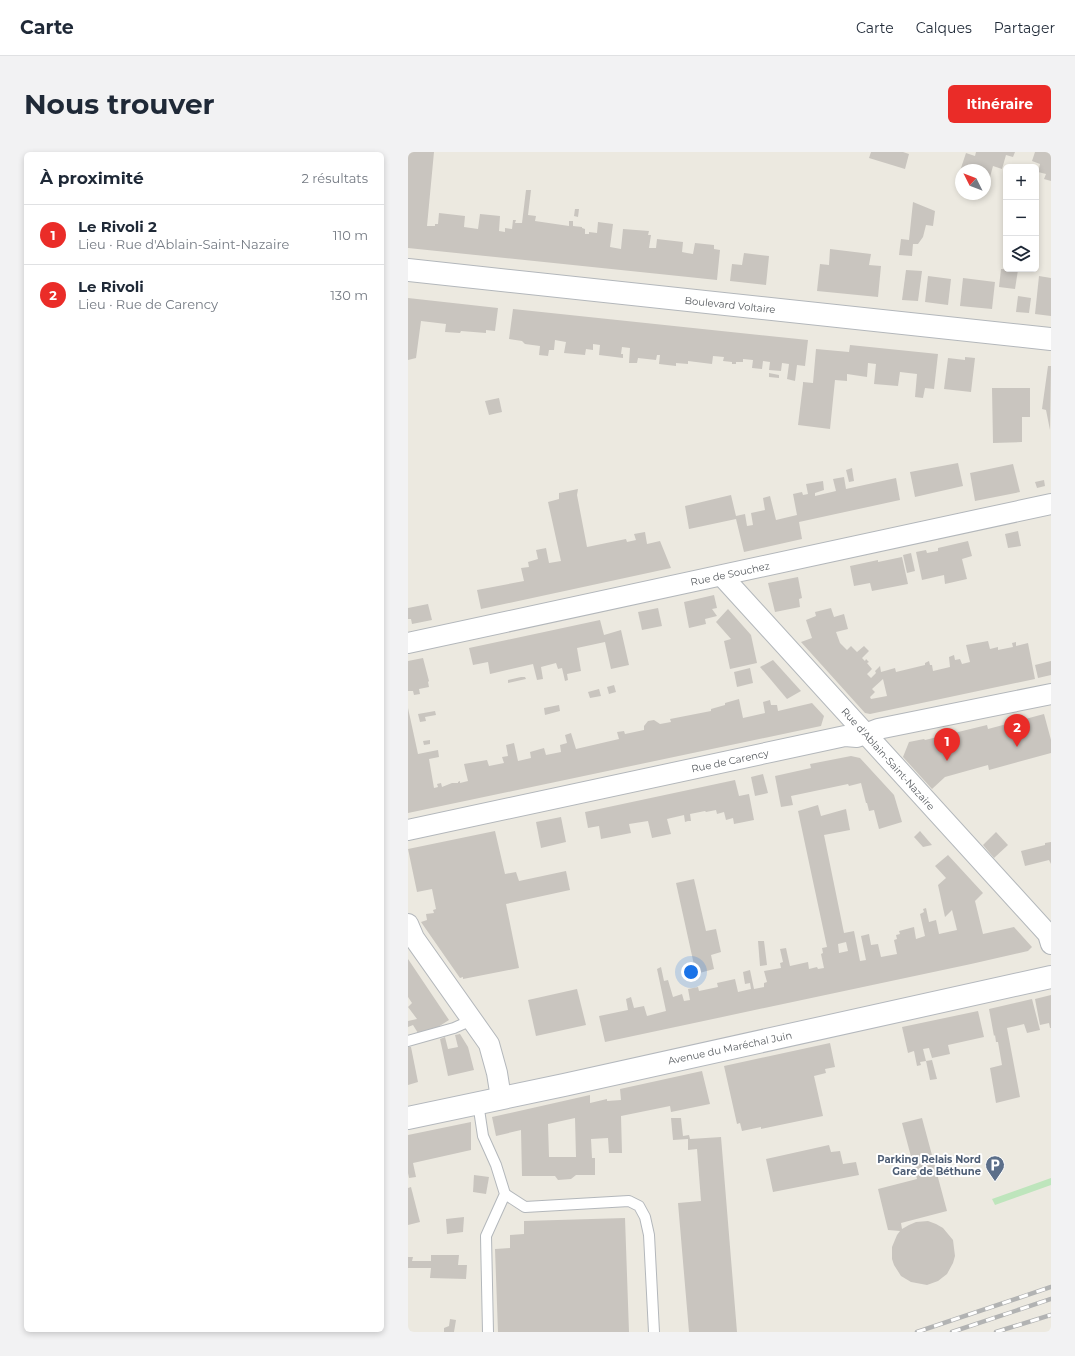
<!DOCTYPE html>
<html lang="fr">
<meta charset="utf-8">
<style>
:root{--surface:#fff;--page:#f2f2f3;--text:#1f2937;--muted:#747a83;--line:#e0e1e3;--accent:#ea2c28}
body{margin:0;font-family:Montserrat,sans-serif;background:var(--page);color:var(--text)}
.controls{position:absolute;right:12px;top:12px;display:grid;overflow:hidden;border-radius:6px;box-shadow:0 2px 6px #0003}
.controls button{width:36px;height:36px;display:grid;place-items:center;padding:0;border:0;border-bottom:1px solid var(--line);background:var(--surface);color:var(--text);font:20px sans-serif}
.compass{position:absolute;left:547px;top:12px;width:36px;height:36px;border-radius:50%;background:var(--surface);box-shadow:0 2px 6px #0003;rotate:312deg}
.you{position:absolute;left:283px;top:820px;width:14px;height:14px;margin:-10px;border:3px solid #fff;border-radius:50%;background:#1a73e8;box-shadow:0 0 0 6px #1a73e833}
.badge{display:grid;place-items:center;width:26px;height:26px;border-radius:50%;background:var(--accent);color:#fff;font-size:13px;font-weight:700}
.pin{position:absolute;translate:-50% -33px;filter:drop-shadow(0 1px 2px #0008)}
.pin::after{content:'';position:absolute;top:21px;width:14px;height:12px;background:inherit;clip-path:polygon(0 0,100% 0,50% 100%)}
.list{margin:0;padding:0;list-style:none}
h2{display:flex;justify-content:space-between;align-items:center;height:52px;margin:0;padding:0 16px;font-size:17px}
h2 small{font-size:13px;font-weight:400;color:var(--muted)}
.list li{display:grid;grid-template-columns:26px 1fr auto;gap:12px;align-items:center;box-sizing:border-box;height:60px;padding:0 16px;border-top:1px solid var(--line)}
.list b{display:block;font-size:15px;white-space:nowrap}
.list p{margin:0;font-size:13px;white-space:nowrap;color:var(--muted)}
.list em{font-size:13px;font-style:normal;color:var(--muted)}
.icon{flex:none;width:22px;height:22px;fill:none;stroke:currentColor;stroke-width:2;stroke-linecap:round;stroke-linejoin:round}
.map{position:relative;flex:none;width:643px;height:1180px;overflow:hidden;border-radius:6px}
header{display:flex;align-items:center;gap:24px;box-sizing:border-box;height:56px;padding:0 20px;background:var(--surface);border-bottom:1px solid var(--line)}
header strong{font-size:19px}
nav{display:flex;gap:22px;margin-inline-start:auto;font-size:14px}
.intro{display:flex;align-items:center;justify-content:space-between;box-sizing:border-box;height:96px;padding:0 24px}
h1{margin:0;font-size:28px}
.button{padding:10px 18px;border-radius:6px;background:var(--accent);color:#fff;font-size:14px;font-weight:700}
main{display:flex;gap:24px;padding:0 24px}
aside{flex:1;background:var(--surface);border-radius:6px;box-shadow:0 2px 6px #0003}
.map>svg:first-child{display:block}
.green{fill:#bee5bc}
.building{fill:#c9c5bf;fill-rule:evenodd}
.lines{fill:none;stroke-linecap:round;stroke-linejoin:round}
.service-casing{stroke:#b3b7bb;stroke-width:12}
.minor-casing{stroke:#b3b7bb;stroke-width:22}
.tertiary-casing{stroke:#b3b7bb;stroke-width:24}
.secondary-casing{stroke:#b4b8bd;stroke-width:24}
.service{stroke:#fff;stroke-width:10}
.minor{stroke:#fff;stroke-width:20}
.tertiary{stroke:#fff;stroke-width:22}
.secondary{stroke:#fff;stroke-width:22}
.rail-casing{stroke:#b2b3b3;stroke-width:4.5}
.rail{stroke:#fff;stroke-width:3;stroke-dasharray:9;stroke-linecap:butt}
.labels{text-anchor:middle;dominant-baseline:central;stroke-width:4;stroke-linejoin:round;paint-order:stroke}
.street-label{font-size:10px;fill:#595d61;stroke:#fff}
.service-label{font-size:10px;font-weight:bold;fill:#4e5e75;stroke:#fff;text-anchor:end}
</style>
<header>
<strong>Carte</strong>
<nav><a>Carte</a><a>Calques</a><a>Partager</a></nav>
</header>
<div class="intro"><h1>Nous trouver</h1><a class="button">Itinéraire</a></div>
<main>
<aside>
<h2>À proximité<small>2 résultats</small></h2>
<ul class="list">
<li><span class="badge">1</span><div><b>Le Rivoli 2</b><p>Lieu · Rue d'Ablain-Saint-Nazaire</p></div><em>110 m</em></li>
<li><span class="badge">2</span><div><b>Le Rivoli</b><p>Lieu · Rue de Carency</p></div><em>130 m</em></li>
</ul>
</aside>
<div class="map">
<svg width="643" height="1180" viewBox="0 0 643 1180">
<rect width="100%" height="100%" fill="#ece9e0"/>
<path class="green" d="M643,1026v7l-56,20 -3,-6z"/>
<g class="building">
<path d="M0,0h26l-7,74h8v-2h3l1,-11 26,3 -1,11 14,2 2,-15 20,2 -1,15 6,1v-4l7,1 1,-9h3l-1,3h7l4,-33h5l-3,25 8,1 -1,5 34,5v-5h4v5l9,1v1l3,1v5h4v-2l8,1 1,-11 15,2 -3,23 11,2 2,-20 26,2 -1,4h3l-2,13h7l1,-9 26,3 -1,10 5,1 6,1 2,-11 19,2v4l6,1 -3,30 -309,-32z"/>
<path d="M463,0h32l6,2 -4,15 -36,-11z"/>
<path d="M568,0h39l-2,5 -7,-2 -4,14 -9,-3 -3,11 -5,-1v-6h-18l-6,-2 5,-15 9,3z"/>
<path d="M627,0h16v29l-7,-2 2,-5 -8,-2 2,-8 -8,-3z"/>
<path d="M505,50l22,9 -2,15 -7,-1 -3,12 -5,7h-5l-1,12 -13,-1 2,-16 8,1z"/>
<path d="M167,57h4l-1,8 -4,-1z"/>
<path d="M422,97l41,5 -2,11 12,1 -3,31 -61,-6 3,-27 9,1z"/>
<path d="M336,101l25,3 -3,29 -36,-4 2,-17 10,1z"/>
<path d="M593,117l17,1 -3,19 -16,-2z"/>
<path d="M498,118l16,1 -4,30 -16,-1z"/>
<path d="M520,124l23,3 -3,26 -23,-3z"/>
<path d="M631,124l12,2v38l-16,-2z"/>
<path d="M555,126l32,4 -3,27 -32,-3z"/>
<path d="M610,144l13,2 -2,15 -13,-1z"/>
<path d="M0,146l90,10 -3,23 -9,-1v3l-25,-2 -1,2 -15,-1 1,-8 -25,-3 -5,37 -8,2z"/>
<path d="M105,157l295,31 -3,26 -8,-1 -2,16 -8,-2 2,-15 -7,-1 -1,8 -12,-1 1,-8 -7,-1 -1,8 -10,-1 1,-8 -10,-1v3h-7v2h-4v-2l-9,-1 1,-4 -11,-1 -1,8 -24,-3v3l-12,-1v3l-17,-2 1,-9h-3l-1,5 -18,-2 -1,5h-8l1,-15 -8,-1 -1,7h2v4l-24,-3 1,-10 -7,-1v6l-7,-1 -1,6 -21,-2 2,-11 -11,-2 -1,10h-5l-1,6 -9,-1 1,-9 -15,-2 -3,-3 -13,-2z"/>
<path d="M442,193l88,9 -4,35 -9,-1 -2,10 -8,-1 2,-23 -17,-2 -2,14 -24,-2 2,-20 -8,-1 -1,14 -20,-3v7l-12,-1 -5,49 -32,-4 5,-41v-2l10,1 3,-34 33,3z"/>
<path d="M557,205l10,1 -4,34 -27,-3 4,-31 17,2z"/>
<path d="M640,214h3l-1,64 -4,-20 -4,-1z"/>
<path d="M361,221l10,2v3l-10,-1z"/>
<path d="M584,236h38v29h-8v25l-29,1z"/>
<path d="M91,246l3,14 -13,3 -4,-14z"/>
<path d="M550,311l5,23 -48,11 -5,-25z"/>
<path d="M605,312l7,28 -45,9 -5,-28z"/>
<path d="M444,316l2,13 -5,1 -3,-12z"/>
<path d="M436,325l2,12 50,-11 4,22 -101,22 3,17 -58,13 -8,-33 -47,10 -4,-23 46,-11 5,21 9,-2 2,12 6,-1 -2,-12 14,-3 -2,-12 7,-2 6,24 21,-5 -4,-21 9,-2 1,3 5,-1 -2,-10 17,-3 1,9 -9,3v3l21,-5 -3,-12z"/>
<path d="M636,328l1,6 -8,2 -2,-6z"/>
<path d="M170,337l-1,6 10,52 39,-8 1,3 9,-2 -2,-6 11,-2 2,12 13,-3 11,27 -190,41 -4,-19 47,-9 -3,-13 8,-1 -1,-5 10,-3 -2,-9 10,-2 3,15 12,-2 -13,-59 11,-3v-6z"/>
<path d="M610,379l3,15 -13,2 -3,-14z"/>
<path d="M560,389l4,15 -10,3 5,20 -22,5 -1,-9 -22,5 -6,-28 10,-2 1,3 11,-2v-3z"/>
<path d="M503,401l4,18 -8,2 -4,-18z"/>
<path d="M494,405l6,27 -36,7 -2,-8 -16,3 -4,-20 28,-6v2z"/>
<path d="M390,425l4,21 -3,1 1,8 -25,5 -7,-29z"/>
<path d="M306,443l3,13 -5,1 5,7 -12,3 1,5 -17,4 -5,-26z"/>
<path d="M20,452l4,16 -20,4 -1,-5h-3v-11z"/>
<path d="M250,456l4,18 -20,4 -4,-18z"/>
<path d="M423,456l3,9 10,-3 4,15 -12,3 4,11 7,7 4,-4 6,6 7,-6 5,5 -7,7 3,3 1,-2 3,3 -2,1 5,6 -5,5 4,4 5,-5 -1,-2 5,-5 1,6 14,-4 1,4 29,-7v-2l4,-2 1,4h2l1,6 17,-4 -1,-10 5,-2 1,5 5,-1 2,5 8,-2 -4,-17 22,-4 2,8 8,-2v3l15,-3 -1,-4 4,-1v4l12,-3 7,36 -165,35 -5,-1 -64,-71 11,-4 -6,-18 10,-4 -1,-4zM475,527l4,17 -16,3 -1,-2 5,-5 -3,-3z"/>
<path d="M320,457l23,26 6,28 -27,6 -6,-28 7,-2 -15,-17z"/>
<path d="M192,468l4,15 17,-5 8,35 -18,4 -6,-27 -28,6 4,23 -14,3 1,6 -3,1 -3,-13 -4,1 -2,-6 -15,4 2,12 -6,1 -4,-16 -43,10 -2,-12 -15,3 -4,-17z"/>
<path d="M15,506l6,23 -1,1 1,5 -10,2 1,5 -6,1 -1,-4h-5v-30z"/>
<path d="M365,508l28,31 -14,8 -27,-32z"/>
<path d="M643,509v14l-13,3 -3,-13z"/>
<path d="M342,516l3,15 -16,4 -3,-15z"/>
<path d="M113,525h4l1,2 -18,4v-3z"/>
<path d="M206,533l2,7 -7,2 -2,-7z"/>
<path d="M191,537l2,7 -11,2 -2,-6z"/>
<path d="M331,547l4,19 22,-5 -2,-11 7,-2 1,5h6l1,6 34,-8 12,13 -3,10 -413,87v-105l10,46 20,-4 1,7 -10,2 5,29 4,-1 -1,-3 4,-1 1,4 10,-4h6v-1l2,-1v2l8,-2 -4,-17 23,-4 2,6 15,-3 -2,-6 6,-1 -2,-11 8,-2 4,18 13,-3 -1,-6 14,-4 2,7 15,-3 -1,-7 7,-2 -2,-8 6,-2 5,16 43,-10 -2,-7 7,-1 1,3 19,-4v-4l4,-5 6,-1 6,4 11,-2 -1,-3 41,-8v-2l14,-4v-2z"/>
<path d="M151,553l1,6 -15,4 -1,-7z"/>
<path d="M27,559l1,4 -11,2 1,4 -6,1 -2,-8z"/>
<path d="M636,562l7,26v13l-62,17 -1,-5 -43,12 -13,12 -29,-32 6,-15 15,-3 1,1 62,-15 1,4z"/>
<path d="M22,588v4l-6,1 -1,-4z"/>
<path d="M443,604l9,2 34,37 8,27 -23,7 -5,-19 -5,1 -2,-8h-1l-5,-20 -12,3 -1,-2 -57,12 2,9 -12,2 -6,-31 36,-8 -1,-4z"/>
<path d="M355,622l5,19 -13,3 -4,-19z"/>
<path d="M327,628l4,16 10,-2 5,26 -20,4 -1,-6 -7,2 -2,-8 -7,2 -1,-4 -10,2 -1,-1 -15,3 1,7h-3l-3,1 -1,-7 -17,4 4,15 -19,4 -4,-17 -19,3 2,9 -30,6 -2,-13 -11,2 -3,-16z"/>
<path d="M410,653l3,11 25,-7 4,21 -26,5 20,98 10,-2 6,30 6,-1 -5,-24 8,-2 2,11 7,-1 3,13 16,-3 -3,-14 3,-1 -1,-4 4,-1 -1,-3 15,-4 2,12 9,-3 -5,-22 4,-2 -1,-3 3,-1 3,14 7,-2 3,14 18,-4 -5,-20 -7,7 -7,-32 8,-7 -11,-12 13,-11 35,38 -8,8 8,33 31,-7 18,20 -4,4 -57,13 -366,78 -6,-26 29,-6 -2,-11 5,-2 3,11 10,-2 3,10 19,-5 -9,-42 4,-2 3,14 4,-1 5,17 9,-3 2,7 6,-1 -2,-11 10,-2 1,4 19,-4 -1,-4 18,-4 3,13 13,-3 -1,-6 -5,1 -2,-12 7,-2 4,19 10,-2v-4l3,-1 -3,-11 17,-3 -1,-5 3,-1 -3,-13 6,-1 4,18 18,-4 1,7 8,-2 1,2 6,-1 -3,-14 2,-1 -1,-5 5,-1 -29,-136zM438,790l2,9 -9,2 -1,-9z"/>
<path d="M153,665l5,25 -25,6 -5,-26z"/>
<path d="M87,679l10,43 11,-2 3,9 47,-10 4,19 -64,14 13,64 -56,11v-2l-3,1 -39,-56 6,-2 -1,-6 8,-1 -1,-3 3,-1 -4,-20 -15,3 -9,-43z"/>
<path d="M512,679l12,14 -9,2 -9,-10z"/>
<path d="M588,680l12,13 -14,13 -11,-13z"/>
<path d="M643,690v22l-2,-4 -24,6 -4,-15 24,-6v-2z"/>
<path d="M286,727l12,52 10,-2 5,23 -10,3 3,14 -18,5 -20,-91z"/>
<path d="M350,789h6l3,24 -7,1z"/>
<path d="M0,807l41,61 -11,7 -20,6 -5,-8 -5,2v-6l9,-2 -9,-12 4,-4 -4,-6z"/>
<path d="M169,837l9,36 -50,11 -8,-36z"/>
<path d="M643,843v33h-1l-1,-5 -9,2 -5,-26z"/>
<path d="M624,847l8,31 -13,3 -3,-9 -17,4 13,69 -24,6 -6,-35 12,-3 -4,-23h-2l-1,-7 -1,1 -5,-27z"/>
<path d="M570,859l6,26 -36,8 2,9 -18,4 -3,-10 -6,1 3,12 -6,1 1,3 -4,1 -3,-15 -6,2 -6,-26z"/>
<path d="M52,882l8,13 6,23 -26,6 -8,-37 5,-2 3,12 10,-2 -3,-12z"/>
<path d="M422,891l5,24 -10,2 1,4 -12,3 9,40 -62,13v-2l-19,4 -2,-8 -3,1 -13,-58z"/>
<path d="M0,895h3l7,35 -10,3z"/>
<path d="M524,908l5,19 -7,1 -4,-19z"/>
<path d="M294,919l8,33 -39,8 -1,-6 -49,10 1,37h-13l-1,-15 -17,1 1,19h3v17h-19l-5,4 -13,1 -3,-4h-33l-1,-46 -25,6 -4,-19 98,-22v8l17,-4v2l14,-1 -1,-11zM167,966l1,39h-27l-1,-33z"/>
<path d="M263,966h10l2,18 6,-1 1,4 31,-2 16,195h-48l-11,-129 23,-2 -4,-52 -9,1v-11l-15,1z"/>
<path d="M514,966l25,93 -46,12 1,6 7,-4 7,-3 12,-1 8,3 7,4 10,12 2,16 -2,7 -6,11 -9,7 -11,4 -16,-3 -10,-6 -7,-11 -2,-6v-12l5,-12 3,-4 -12,-1 -10,-41 39,-10 -15,-56z"/>
<path d="M63,970v28l-58,13 3,14 -7,1 -1,-5v-38z"/>
<path d="M421,993l2,7 9,-1 3,13 13,-2 3,13 -86,17 -7,-33z"/>
<path d="M66,1023l15,2 -3,17 -13,-2z"/>
<path d="M3,1035l9,35 -12,3v-37z"/>
<path d="M56,1065l-1,15 -16,2 -1,-15z"/>
<path d="M217,1066l4,114h-131l-3,-83 15,-1v-13l14,-1v-13z"/>
<path d="M23,1103h28l-1,10h9l-1,14 -36,-1 1,-10h-23v-11h5l-1,4h19z"/>
<path d="M42,1167l6,1 -2,12h-10v-4l5,-2z"/>
</g>
<g class="lines">
<g class="service-casing">
<g id="service">
<path d="M0,889l46,-13 18,-8"/>
<path d="M70,951l5,33 13,29 9,29 -19,42 2,96"/>
<path d="M97,1042l20,13 104,-6 10,5 6,11 4,18 5,97"/>
</g>
</g>
<g class="minor-casing">
<g id="minor">
<path d="M314,424l326,358 3,10"/>
<path d="M0,491l643,-139"/>
<path d="M0,678l437,-94 12,1 21,-8 173,-35"/>
<path d="M0,772l6,14 75,106 8,29 4,25"/>
</g>
</g>
<g class="tertiary-casing">
<path id="tertiary" d="M0,118l643,69"/>
</g>
<g class="secondary-casing">
<path id="secondary" d="M0,966l156,-33 487,-108"/>
</g>
<use href="#service" class="service"/>
<use href="#minor" class="minor"/>
<use href="#tertiary" class="tertiary"/>
<use href="#secondary" class="secondary"/>
<g class="rail-casing">
<g id="rail">
<path d="M509,1180l134,-45"/>
<path d="M544,1180l99,-33"/>
<path d="M588,1180l55,-17"/>
</g>
</g>
<use href="#rail" class="rail"/>
</g>
<defs>
<g id="parking-pin" transform="scale(1)"><path d="M0 17L-7.5 6A9.5 9.5 0 1 1 7.5 6Z" fill="#5c6f8a" stroke="#fff"/><path d="M-3.5-5.5H1a3.5 3.5 0 0 1 0 7H-1V5.5H-3.5ZM-1-3.4V-.6H.8a1.4 1.4 0 0 0 0-2.8Z" fill="#fff"/></g>
</defs>
<g fill-rule="evenodd">
<use href="#parking-pin" x="587" y="1013"/>
</g>
<g class="labels">
<g class="street-label">
<text transform="translate(322 153) rotate(6)">Boulevard Voltaire</text>
<text transform="translate(322 422) rotate(-12)">Rue de Souchez</text>
<text transform="translate(480 607) rotate(48)">Rue d'Ablain-Saint-Nazaire</text>
<text transform="translate(322 609) rotate(-12)">Rue de Carency</text>
<text transform="translate(322 896) rotate(-12)">Avenue du Maréchal Juin</text>
</g>
<g class="service-label">
<text x="573" y="1007">Parking Relais Nord<tspan x="573" dy="12">Gare de Béthune</tspan></text>
</g>
</g>
</svg>
<div class="controls">
<button>+</button>
<button>−</button>
<button><svg class="icon" aria-label="layers" viewBox="0 0 24 24"><path d="M12 4l9 5-9 5-9-5zM3 14l9 5 9-5"/></svg></button>
</div>
<svg class="compass" viewBox="-18 -18 36 36"><path d="M0-13l5 13h-10z" fill="#e53935"/><path d="M0 13l5-13h-10z" fill="#747a83"/></svg>
<div class="you"></div>
<div class="pin badge" style="left:539px;top:609px">1</div>
<div class="pin badge" style="left:609px;top:595px">2</div>
</div>
</main>
